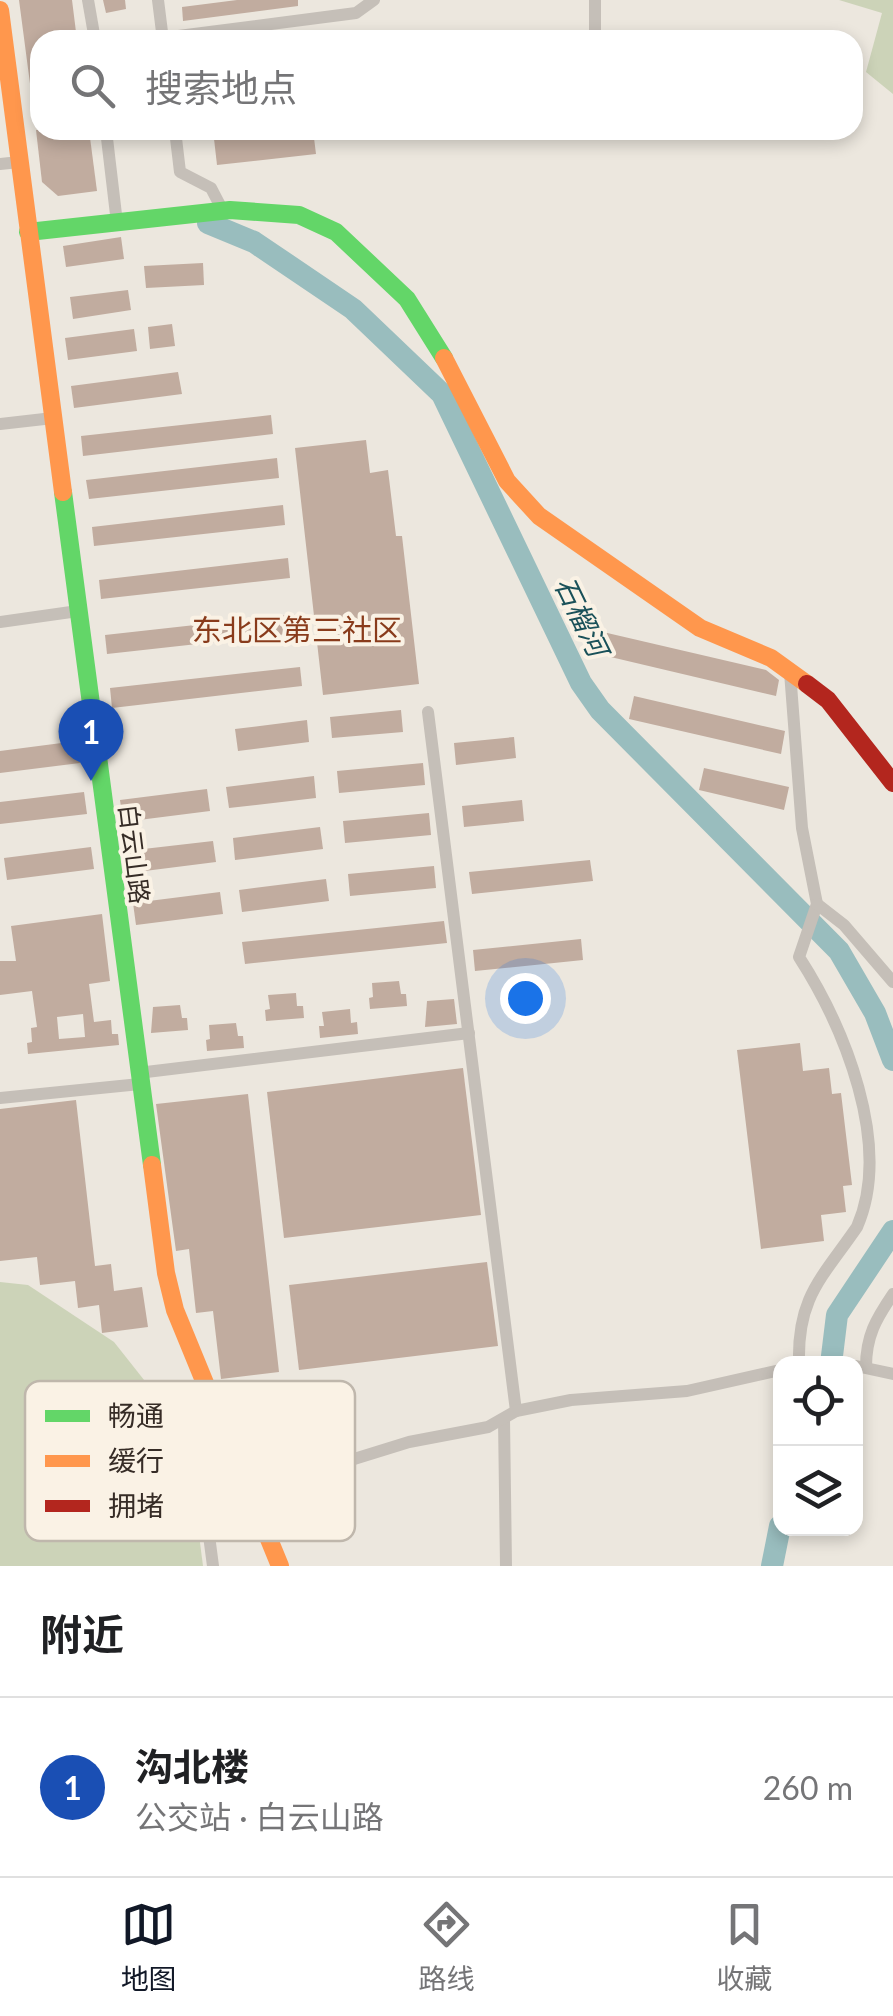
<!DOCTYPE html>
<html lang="zh">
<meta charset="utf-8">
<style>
:root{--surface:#fff;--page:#f2f2f2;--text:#202124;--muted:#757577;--line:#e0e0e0;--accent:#111827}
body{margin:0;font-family:Lato,"Noto Sans SC",sans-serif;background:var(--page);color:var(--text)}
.controls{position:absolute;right:30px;bottom:30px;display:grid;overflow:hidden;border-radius:20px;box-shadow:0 5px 15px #0003}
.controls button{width:90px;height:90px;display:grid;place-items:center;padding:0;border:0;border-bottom:2px solid var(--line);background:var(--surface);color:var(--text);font:50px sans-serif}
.you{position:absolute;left:525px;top:998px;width:35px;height:35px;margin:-25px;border:8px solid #fff;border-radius:50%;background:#1a73e8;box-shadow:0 0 0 15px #1a73e833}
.badge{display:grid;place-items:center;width:65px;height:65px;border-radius:50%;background:var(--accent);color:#fff;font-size:32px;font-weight:700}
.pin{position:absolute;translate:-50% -82px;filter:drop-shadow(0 2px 5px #0008)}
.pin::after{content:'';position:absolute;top:52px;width:35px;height:30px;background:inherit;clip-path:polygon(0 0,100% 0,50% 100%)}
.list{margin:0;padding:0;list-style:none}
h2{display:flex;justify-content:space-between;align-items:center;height:130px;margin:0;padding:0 40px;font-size:42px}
h2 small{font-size:32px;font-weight:400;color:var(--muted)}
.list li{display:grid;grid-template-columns:65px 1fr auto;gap:30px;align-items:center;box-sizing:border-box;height:180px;padding:0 40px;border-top:2px solid var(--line)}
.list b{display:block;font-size:38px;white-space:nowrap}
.list p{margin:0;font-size:32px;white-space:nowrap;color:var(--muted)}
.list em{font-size:32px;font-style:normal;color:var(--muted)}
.icon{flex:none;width:55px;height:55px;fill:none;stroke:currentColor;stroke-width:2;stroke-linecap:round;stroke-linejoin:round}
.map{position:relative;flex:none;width:893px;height:1566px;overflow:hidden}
.search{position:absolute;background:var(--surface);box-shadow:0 5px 15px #0003;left:30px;right:30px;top:30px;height:110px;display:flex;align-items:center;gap:25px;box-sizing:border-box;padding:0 35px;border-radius:30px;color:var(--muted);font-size:38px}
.sheet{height:310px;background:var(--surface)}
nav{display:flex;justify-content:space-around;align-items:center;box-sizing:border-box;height:140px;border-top:2px solid var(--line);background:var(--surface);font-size:28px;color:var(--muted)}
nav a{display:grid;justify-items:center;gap:5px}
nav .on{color:var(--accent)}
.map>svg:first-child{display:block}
.green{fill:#ccd3b8}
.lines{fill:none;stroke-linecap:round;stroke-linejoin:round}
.river{stroke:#99bdbe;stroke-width:22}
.building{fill:#c1ac9f;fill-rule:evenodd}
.street{stroke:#c5bfb8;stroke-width:12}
.fast{stroke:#63d668;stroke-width:18}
.slow{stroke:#ff974d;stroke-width:18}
.jam{stroke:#b3261e;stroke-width:18}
.labels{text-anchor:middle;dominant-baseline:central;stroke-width:8;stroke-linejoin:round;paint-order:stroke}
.street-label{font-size:25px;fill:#362c26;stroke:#faf2e5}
.water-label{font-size:28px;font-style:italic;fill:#1a5159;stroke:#faf2e5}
.quarter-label{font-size:30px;fill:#893b1b;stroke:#faf2e5}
.key{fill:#faf2e5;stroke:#bfb7ac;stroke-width:2.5}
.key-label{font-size:28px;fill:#362c26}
</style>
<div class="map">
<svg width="893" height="1566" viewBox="0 0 893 1566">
<rect width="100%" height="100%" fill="#ece7de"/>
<g class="green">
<path d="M839,0h54v94l-27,-22 16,-59z"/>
<path d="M0,1282l28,3 86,57 72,91 17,133h-203z"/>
</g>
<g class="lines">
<g class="river">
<path d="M208,223l46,19 99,67 89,85 139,289 19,27 239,241 36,62 18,47"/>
<path d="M831,1364l6,-49 56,-84"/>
<path d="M772,1566l8,-40"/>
</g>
</g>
<g class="building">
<path d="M19,0h53l5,40h-37v74h-6z"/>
<path d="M103,0h22l1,9 -20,4z"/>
<path d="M237,0h61v6l-115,15 -1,-14z"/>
<path d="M36,130h53l8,61 -39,5 -16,-14z"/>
<path d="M213,130h100l3,24 -99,11z"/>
<path d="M121,237l3,22 -58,8 -3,-21z"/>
<path d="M203,263l1,22 -58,3 -2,-22z"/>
<path d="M128,290l3,20 -58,9 -3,-22z"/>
<path d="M172,324l3,22 -25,3 -2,-22z"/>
<path d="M134,329l3,22 -69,9 -3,-22z"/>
<path d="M178,372l4,22 -108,14 -3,-22z"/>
<path d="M271,415l2,19 -190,22 -2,-20z"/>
<path d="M366,440l4,33 18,-3 8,66h6l17,148 -96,11 -28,-247z"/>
<path d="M277,458l2,20 -190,21 -3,-19z"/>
<path d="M283,505l2,20 -191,21 -2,-19z"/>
<path d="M288,558l2,20 -189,21 -2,-19z"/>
<path d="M295,614l2,19 -190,21 -2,-19z"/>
<path d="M603,632l163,38 13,10 -3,16 -178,-42z"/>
<path d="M300,667l2,19 -190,22 -2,-20z"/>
<path d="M634,696l151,35 -4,23 -152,-35z"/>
<path d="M401,710l2,22 -71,6 -2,-21z"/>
<path d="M307,720l2,22 -71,9 -3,-22z"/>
<path d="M514,737l2,21 -60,7 -2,-22z"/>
<path d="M77,741l3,22 -80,10v-22z"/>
<path d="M423,763l2,22 -86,8 -2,-22z"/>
<path d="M704,768l85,19 -5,23 -85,-20z"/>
<path d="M314,776l2,22 -87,10 -3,-21z"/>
<path d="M207,789l3,22 -87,11 -3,-22z"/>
<path d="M84,792l3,22 -87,10v-22z"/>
<path d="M522,800l2,21 -60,6 -2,-21z"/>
<path d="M429,813l2,22 -86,8 -2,-22z"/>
<path d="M320,827l3,22 -88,11 -2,-22z"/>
<path d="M213,841l3,21 -87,11 -3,-22z"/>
<path d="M91,847l3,22 -87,11 -3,-22z"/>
<path d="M590,860l3,21 -121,13 -3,-22z"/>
<path d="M434,866l2,22 -86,8 -2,-22z"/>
<path d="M326,879l3,22 -87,11 -3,-22z"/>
<path d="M220,892l3,22 -87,11 -3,-22z"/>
<path d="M102,914l8,67 -21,3 5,38 17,-2 1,14h6l1,11 -91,9 -1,-11 5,-1 -1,-14 6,-1 -5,-36 -32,4v-34h16l-5,-35zM83,1014l2,23 -26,2 -2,-22z"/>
<path d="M444,921l3,22 -202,21 -3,-22z"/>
<path d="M581,939l2,21 -108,11 -2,-21z"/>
<path d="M399,981l2,13h5l1,12 -37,3 -1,-11 4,-1 -1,-14z"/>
<path d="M296,993l1,13h6l1,12 -38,3 -1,-11 5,-1 -2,-14z"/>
<path d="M454,999l3,25 -32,3 2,-26z"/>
<path d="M180,1005l2,13h5l1,12 -37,3 2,-26z"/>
<path d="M350,1009l1,14 6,-1 1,12 -38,4 -1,-12h5l-2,-14z"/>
<path d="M236,1023l2,13h5l1,12 -37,3 -1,-11 4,-1 -1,-14z"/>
<path d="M800,1043l3,28 26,-3 3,26 9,-1 11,92 -9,1 3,26 -25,3 3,26 -63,8 -24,-199z"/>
<path d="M463,1068l18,147 -197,23 -17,-146z"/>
<path d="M248,1094l31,278 -58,7 -8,-68 -17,2 -7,-64 -13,2 -20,-147z"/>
<path d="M76,1100l19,166 16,-2 3,27 28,-4 6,40 -46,6 -3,-28 -21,3 -3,-27 -35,4 -3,-28 -37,4v-152z"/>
<path d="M487,1262l11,84 -199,24 -10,-85z"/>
</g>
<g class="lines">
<g class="street">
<path d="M88,0l7,40"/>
<path d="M158,0l5,40"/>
<path d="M163,38l193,-25 18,-13"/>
<path d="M595,40v-40"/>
<path d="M106,130l11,93"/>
<path d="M175,130l5,42 31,16 12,23"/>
<path d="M0,164l19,-2"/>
<path d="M0,424l53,-6"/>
<path d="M0,622l78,-11"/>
<path d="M790,672l12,156 15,76 -18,53c45,70 94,188 58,270 -35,51 -60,70 -58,137"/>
<path d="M428,712l88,699"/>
<path d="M817,904l27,21 49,57"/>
<path d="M138,1073l331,-40"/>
<path d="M0,1098l140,-14"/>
<path d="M856,1366l37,8"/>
<path d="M866,1367c0,-31 10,-48 27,-73"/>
<path d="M504,1419l2,147"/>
<path d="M213,1566l-5,-38 35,-18 8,-19 158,-49 79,-15 28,-16 55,-11 116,-9 93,-21"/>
</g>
<g class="fast">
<path d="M28,232l202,-22 69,5 37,17 71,67 37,59"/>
<path d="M63,492l89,673"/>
</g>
<g class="slow">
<path d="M0,10l63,482"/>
<path d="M444,358l63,123 32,35 161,112 71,30 36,26"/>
<path d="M152,1165l14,108 9,37 105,256"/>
</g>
<path class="jam" d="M807,684l21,16 65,83"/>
</g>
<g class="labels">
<g class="street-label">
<text transform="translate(135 854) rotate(83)">白云山路</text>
</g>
<g class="water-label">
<text transform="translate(582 616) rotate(64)">石榴河</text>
</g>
<g class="quarter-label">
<text x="297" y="629">东北区第三社区</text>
</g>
</g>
<rect x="25" y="1381" width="330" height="160" rx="15" class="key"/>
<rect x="45" y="1410" width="45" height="12" fill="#63d668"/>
<rect x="45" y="1455" width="45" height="12" fill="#ff974d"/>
<rect x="45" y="1500" width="45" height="12" fill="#b3261e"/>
<g class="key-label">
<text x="108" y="1426">畅通</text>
<text x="108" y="1471">缓行</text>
<text x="108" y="1516">拥堵</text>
</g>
</svg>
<div class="controls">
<button><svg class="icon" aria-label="locate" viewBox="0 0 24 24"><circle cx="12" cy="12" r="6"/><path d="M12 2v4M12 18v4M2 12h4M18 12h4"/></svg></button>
<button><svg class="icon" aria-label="layers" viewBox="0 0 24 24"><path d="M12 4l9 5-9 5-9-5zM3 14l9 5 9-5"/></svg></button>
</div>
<div class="you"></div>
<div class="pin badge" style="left:91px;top:781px;background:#1a4fb4">1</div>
<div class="search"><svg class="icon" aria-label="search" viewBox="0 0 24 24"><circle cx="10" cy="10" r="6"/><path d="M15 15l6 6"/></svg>搜索地点</div>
</div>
<section class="sheet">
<h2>附近<small></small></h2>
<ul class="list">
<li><span class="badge" style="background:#1a4fb4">1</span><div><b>沟北楼</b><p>公交站 · 白云山路</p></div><em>260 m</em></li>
</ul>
</section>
<nav>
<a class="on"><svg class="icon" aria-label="map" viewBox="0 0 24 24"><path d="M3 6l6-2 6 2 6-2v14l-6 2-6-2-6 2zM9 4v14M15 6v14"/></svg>地图</a>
<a><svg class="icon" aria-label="directions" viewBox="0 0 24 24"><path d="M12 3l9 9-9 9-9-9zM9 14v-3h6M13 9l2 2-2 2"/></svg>路线</a>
<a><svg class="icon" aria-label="saved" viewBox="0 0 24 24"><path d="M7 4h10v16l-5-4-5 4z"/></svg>收藏</a>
</nav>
